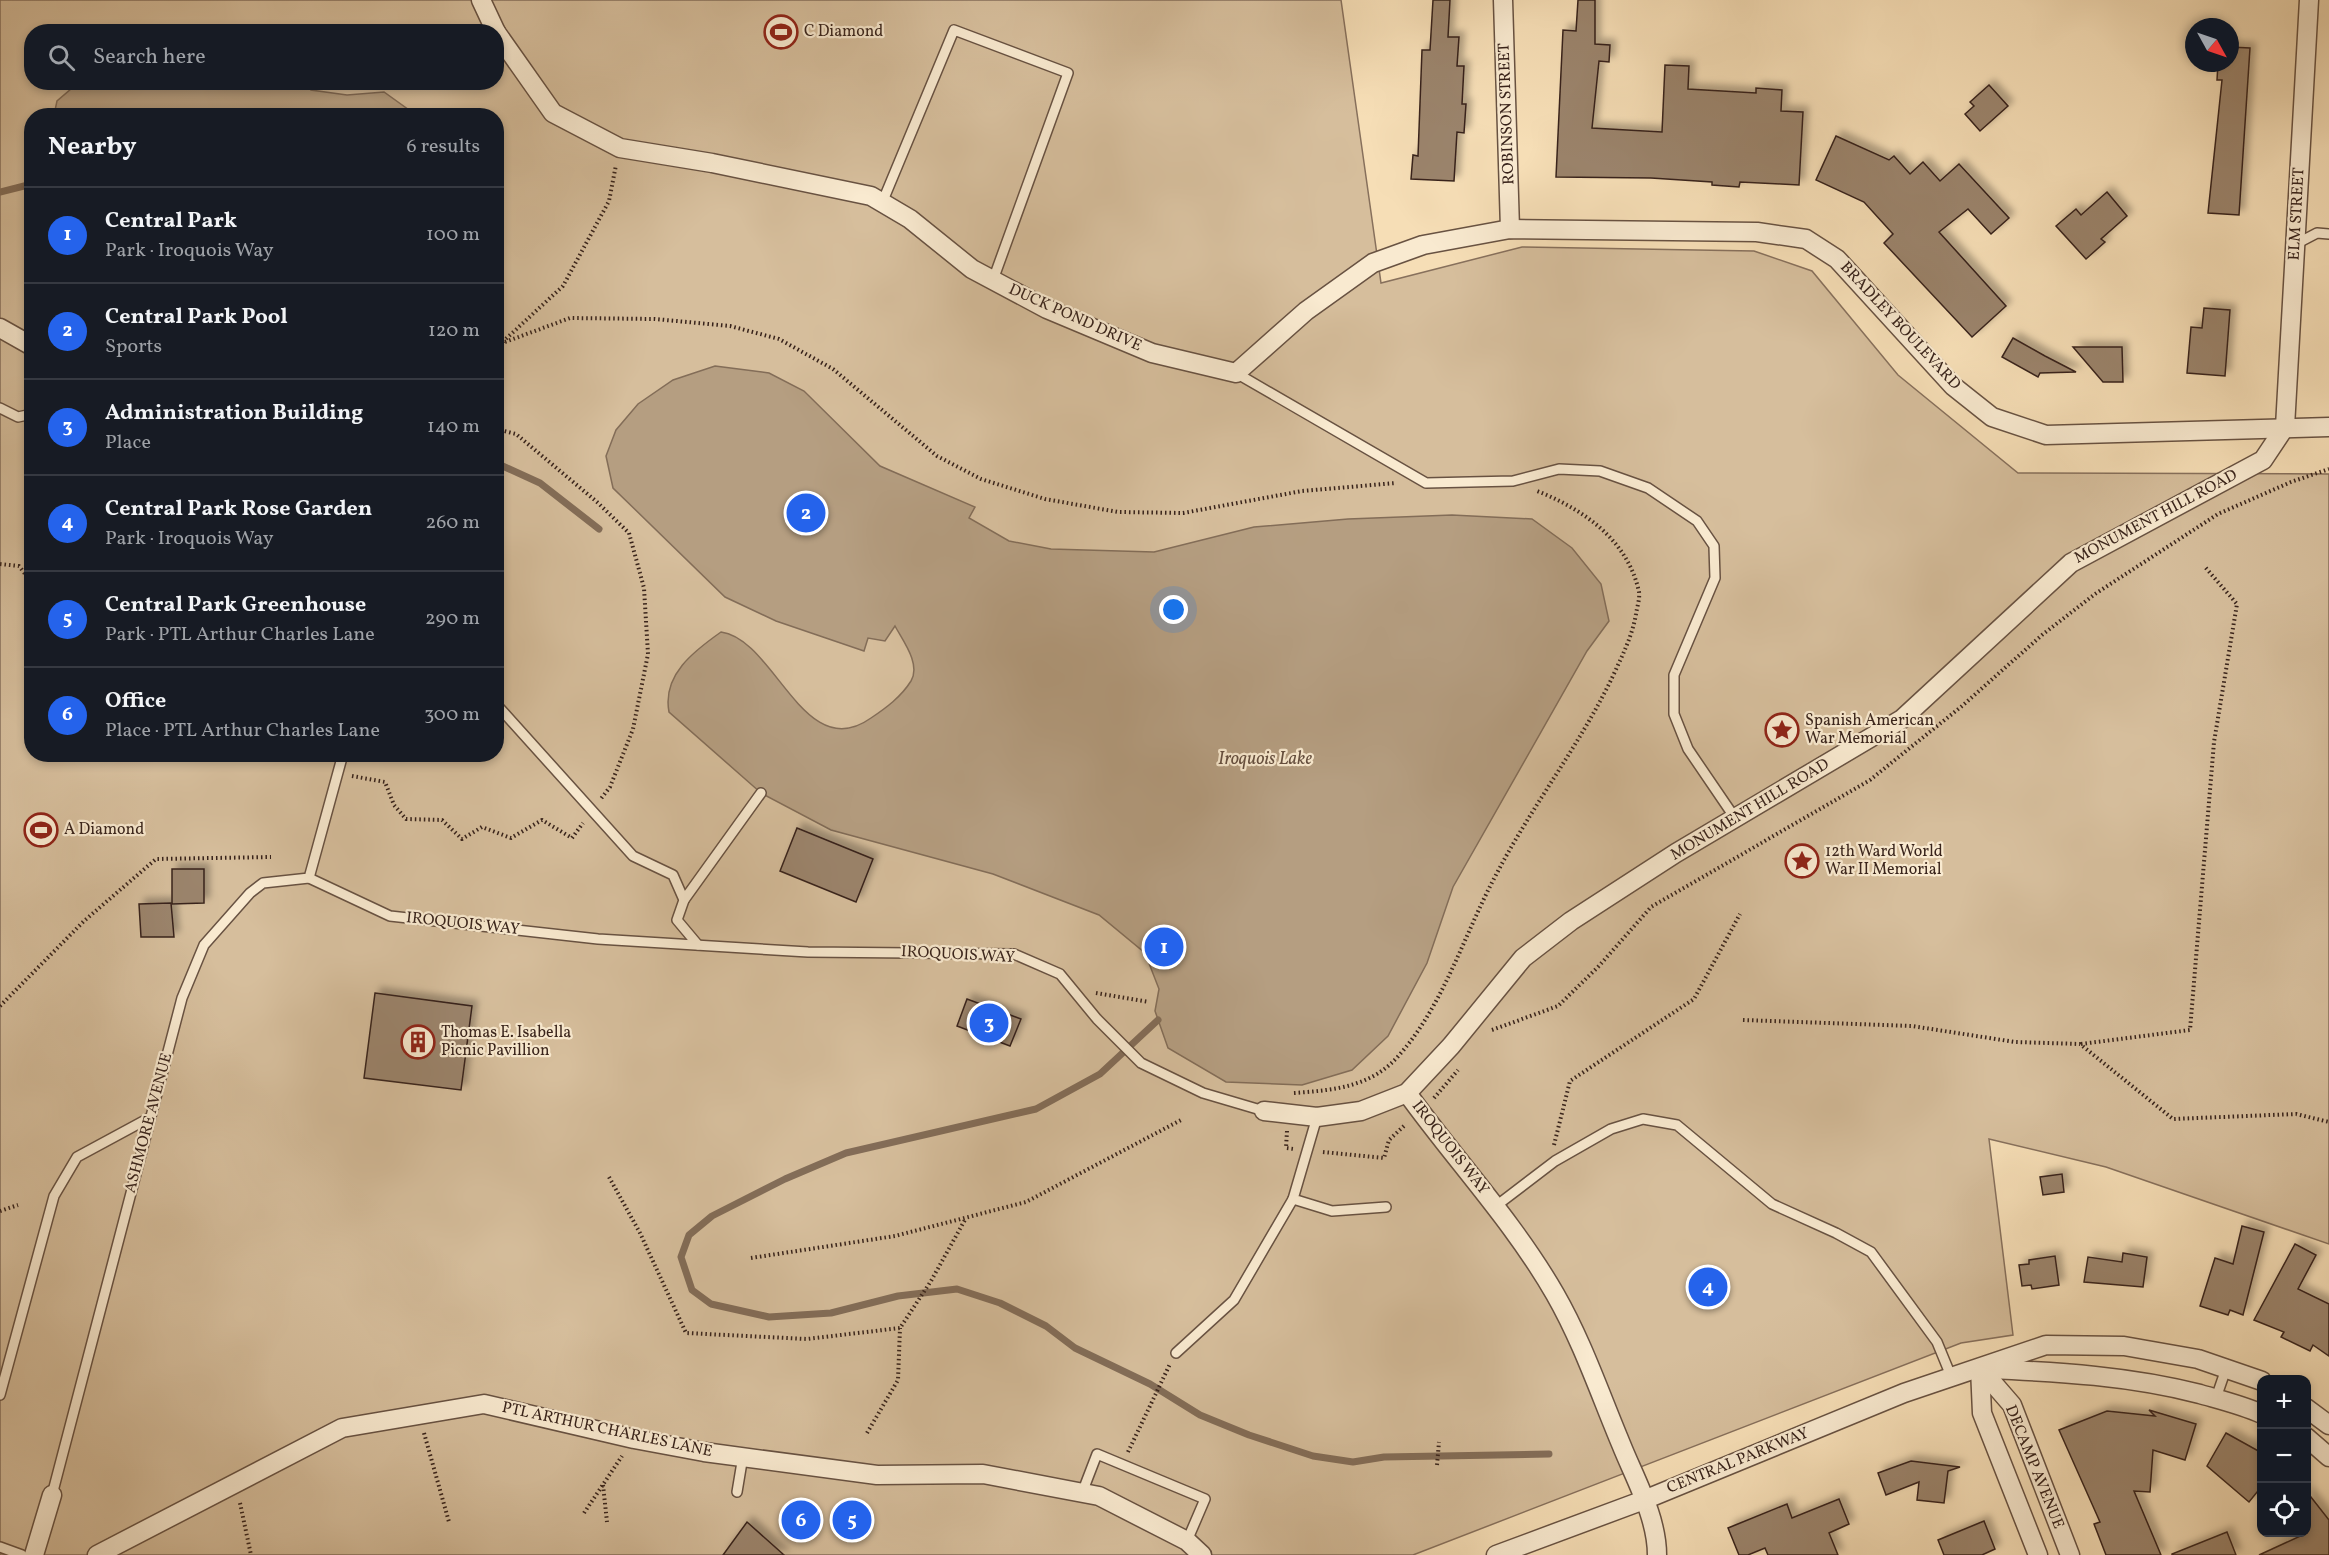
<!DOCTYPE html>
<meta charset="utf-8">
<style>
:root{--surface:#171b24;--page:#242831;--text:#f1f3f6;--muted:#9ea1a6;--line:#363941;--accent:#2563eb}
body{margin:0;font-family:Vollkorn,serif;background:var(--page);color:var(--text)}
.controls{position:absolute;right:18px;bottom:18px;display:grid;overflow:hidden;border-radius:12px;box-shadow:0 3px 9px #0003}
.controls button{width:54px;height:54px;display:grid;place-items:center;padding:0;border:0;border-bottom:2px solid var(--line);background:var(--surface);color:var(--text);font:30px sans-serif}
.compass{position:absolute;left:2185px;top:18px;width:54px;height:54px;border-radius:50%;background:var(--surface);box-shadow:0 3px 9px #0003;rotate:130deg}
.you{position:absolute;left:1174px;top:610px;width:21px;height:21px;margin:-15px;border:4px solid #fff;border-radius:50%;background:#1a73e8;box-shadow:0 0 0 9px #1a73e833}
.badge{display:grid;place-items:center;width:39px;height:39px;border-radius:50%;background:var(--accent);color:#fff;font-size:20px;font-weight:700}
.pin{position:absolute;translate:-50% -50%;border:3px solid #fff;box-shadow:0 2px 6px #0006}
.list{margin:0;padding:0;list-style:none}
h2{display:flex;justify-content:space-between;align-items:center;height:78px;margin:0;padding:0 24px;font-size:26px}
h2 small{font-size:20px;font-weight:400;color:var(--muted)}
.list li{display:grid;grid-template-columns:39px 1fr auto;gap:18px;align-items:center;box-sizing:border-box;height:96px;padding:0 24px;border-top:2px solid var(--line)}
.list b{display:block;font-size:22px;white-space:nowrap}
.list p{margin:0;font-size:20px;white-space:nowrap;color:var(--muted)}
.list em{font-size:20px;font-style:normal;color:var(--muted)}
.icon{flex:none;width:33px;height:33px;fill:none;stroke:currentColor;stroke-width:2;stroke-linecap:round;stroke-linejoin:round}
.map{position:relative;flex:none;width:2329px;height:1555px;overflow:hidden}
.search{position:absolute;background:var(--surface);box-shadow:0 3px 9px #0003;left:24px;top:24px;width:480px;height:66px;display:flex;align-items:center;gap:15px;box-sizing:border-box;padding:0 21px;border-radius:24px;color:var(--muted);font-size:22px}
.panel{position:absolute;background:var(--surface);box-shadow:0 3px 9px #0003;left:24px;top:108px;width:480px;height:654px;border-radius:24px}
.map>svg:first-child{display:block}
.green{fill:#d6be9c;stroke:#87705c;stroke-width:1.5;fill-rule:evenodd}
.water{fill:#b59e81;stroke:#836d58;stroke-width:1.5}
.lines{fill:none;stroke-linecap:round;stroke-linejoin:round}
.stream{stroke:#836d58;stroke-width:7}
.building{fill:#9b846c;stroke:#38231b;stroke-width:1.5;filter:url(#shadow)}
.lane-casing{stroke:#685242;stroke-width:12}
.street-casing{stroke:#685242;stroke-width:21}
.path{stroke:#38231b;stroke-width:4;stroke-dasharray:1.5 3;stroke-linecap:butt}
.lane{stroke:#f9ead0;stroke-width:9}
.street{stroke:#f9ead0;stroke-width:18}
.labels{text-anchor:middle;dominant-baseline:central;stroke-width:4.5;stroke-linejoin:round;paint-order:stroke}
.poi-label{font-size:16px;fill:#38231b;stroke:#f9ead0;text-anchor:start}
.street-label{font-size:16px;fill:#38231b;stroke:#f9ead0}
.water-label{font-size:18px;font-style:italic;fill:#644e3f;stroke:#f9ead0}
</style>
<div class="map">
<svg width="2329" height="1555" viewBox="0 0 2329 1555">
<defs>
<filter id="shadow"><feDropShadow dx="5.5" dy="-5.5" stdDeviation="3" flood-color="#0004"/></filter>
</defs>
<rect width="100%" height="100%" fill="#f6deb6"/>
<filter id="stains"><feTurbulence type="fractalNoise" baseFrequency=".00333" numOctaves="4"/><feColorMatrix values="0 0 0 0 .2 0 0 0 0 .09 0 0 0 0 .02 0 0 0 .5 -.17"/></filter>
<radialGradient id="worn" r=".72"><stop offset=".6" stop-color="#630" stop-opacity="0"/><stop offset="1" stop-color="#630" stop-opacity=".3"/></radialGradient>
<path class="green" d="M0,0h1341l40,283 141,-36 232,4 58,20 86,104 120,98 311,1v770l-223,-77 -117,-28 24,196 -52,8 -548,212h-1413zM32,32h464v50h-464zM32,116h464v638h-464z"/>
<g class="water">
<path d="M78,83h232l1,7 36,5 37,-3 32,23h-362l3,-14z"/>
<path d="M715,366l54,7 35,18 76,75 95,41 -6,11 40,23 42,8 103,3 100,-25 94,-8 104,-4 80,4 40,29 29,36 8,37 -22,30 -134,236 -26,76 -39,73 -36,34 -50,15 -76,-3 -58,-34 -13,-37 4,-22 -14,-36 -46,-38 -106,-41 -162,-44 -70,-37 -92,-81c-7,-37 25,-61 52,-80 54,7 83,134 150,86 15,-10 30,-21 40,-37 10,-17 -8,-40 -16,-55l-10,15 -17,-3 -4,13 -88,-30 -51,-24 -112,-109 -7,-32 10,-26 22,-26 35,-24z"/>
</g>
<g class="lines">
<g class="stream">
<path d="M0,192l32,-8"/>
<path d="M496,463l44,20 59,46"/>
<path d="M1158,1020l-58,54 -64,35 -190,44 -61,26 -73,37 -23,19 -8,22 11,33 19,14 58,13 62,-4 67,-17 59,-7 43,14 46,23 29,22 75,36 50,31 49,20 64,21 40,6 31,-5 165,-3"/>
</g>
</g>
<g class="building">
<path d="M1433,0h17l-2,37h11l-2,29h7l-2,38h4l-2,29 -7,-1 -3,49 -43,-2 2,-24 5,1 4,-106h8z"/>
<path d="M1578,0h17v44l15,1 -1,17 -10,-1 -7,67 70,4 3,-67 24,1 -1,23 68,4v-5l26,2 -1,21 22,1 -4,73 -59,-3 -1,5 -27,-2v-3l-61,-4 -95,-1 7,-147 13,1z"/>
<path d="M2230,47l20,1 -11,167 -31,-2 14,-133h-5l1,-17h12z"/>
<path d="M1989,85l19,21 -28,25 -15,-17 9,-8 -4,-4z"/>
<path d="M1836,136l53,24 5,-4 16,18 13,-12 17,19 19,-17 50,54 -18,16 -23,-25 -29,23 67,74 -34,31 -88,-94 9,-9 -29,-32 -48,-22z"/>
<path d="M2107,192l20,24 -26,23 4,3 -19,17 -30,-33 20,-17 5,6z"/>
<path d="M2204,308l26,2 -5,66 -38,-3 4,-46 11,1z"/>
<path d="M2013,338l32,18 31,16 -36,1 -2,4 -36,-20z"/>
<path d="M2073,347h49l1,35h-20z"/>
<path d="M797,828l76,31 -17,43 -76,-31z"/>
<path d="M172,869h32v34l-32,1z"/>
<path d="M171,903l3,34h-33l-2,-33z"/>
<path d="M375,993l97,13 -11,84 -97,-12z"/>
<path d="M967,999l54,20 -11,27 -53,-20z"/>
<path d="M2062,1174l2,18 -21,3 -3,-18z"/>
<path d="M2242,1226l22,6 -21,83 -13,-5 -2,5 -28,-9 15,-48 18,6z"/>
<path d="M2295,1244l21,11 -18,34 31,15v52l-16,-11 -3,6 -29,-14 3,-5 -30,-12z"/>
<path d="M2123,1253l24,4 -4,30 -59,-5 4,-25 34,5z"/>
<path d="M2055,1256l4,29 -27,4 -1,-4 -9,1 -3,-21 10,-1v-4z"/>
<path d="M2149,1410l47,14 -11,36 -32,-10 -3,42 -16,-1 27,64h-55l-12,-31 6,-2 -41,-92 48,-19 48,5z"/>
<path d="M2226,1433l36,20v33l-13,16 -42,-36z"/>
<path d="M1911,1461l49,6 -12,4 -4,32 -27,-3 2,-18 -33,13 -8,-22z"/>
<path d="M2307,1492l22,28v35h-70l48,-22z"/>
<path d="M1839,1499l10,25 -20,9 9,22h-70l-3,-7 -17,7h-9l-11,-27 59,-24 5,14z"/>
<path d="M1984,1521l11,28 -13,6h-38l-6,-15z"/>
<path d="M747,1522l37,33h-61z"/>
<path d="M2227,1532l9,23h-64v-1z"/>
</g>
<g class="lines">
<g class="lane-casing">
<g id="lane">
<path d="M882,203l72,-173 114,43 -75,207"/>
<path d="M2296,244l21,-11 12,1"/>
<path d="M1236,373l190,110 87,-2 46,-12 41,2 48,17 49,33 17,25 1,32 -41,97v39l14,35 47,69"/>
<path d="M0,408l18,9 14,-3"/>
<path d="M496,704l137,152 40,19 11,25 -7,20 21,25"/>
<path d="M309,878l81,38 208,23 210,13 206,2 46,20 37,45 44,44 62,30 61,18"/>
<path d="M684,900l77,-107"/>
<path d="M1317,1117l-24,82 39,12 54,-4"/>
<path d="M1496,1206l59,-45 56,-32 32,-10 34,6 95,79 64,29 35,19 66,90 14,34"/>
<path d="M1176,1353l58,-53 59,-101"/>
<path d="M0,1395l54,-199 23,-39 74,-40"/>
<path d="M2216,1398l10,-29"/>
<path d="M737,1492l6,-36"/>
<path d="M1082,1493l15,-39 108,45 -18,42"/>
<path d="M52,1495l130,-497 22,-53 46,-52 13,-10 46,-5 34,-124"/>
<path d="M0,1547l22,8"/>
</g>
</g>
<g class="street-casing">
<g id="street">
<path d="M481,0l15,32"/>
<path d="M1503,0l7,229"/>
<path d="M496,32l57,81 67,35 92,15 159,33 39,23 62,50 75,40 105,44 84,20 70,-62 67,-48 50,-18 87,-16 247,3 49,7 31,20 116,127 39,31 54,18 283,-8"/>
<path d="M0,328l32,18"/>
<path d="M2285,427l24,-427"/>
<path d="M1407,1093c49,68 106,128 148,201 27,47 45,100 66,150 14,35 36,73 36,111"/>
<path d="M1264,1111l53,6 44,-6 46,-18 44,-47 72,-88 48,-37 105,-68 226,-134 169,-156 192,-103 22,-33"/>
<path d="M1980,1368l32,37 58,150"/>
<path d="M1980,1368l2,45 56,142"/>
<path d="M1988,1369c72,3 142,7 212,25 21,6 42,11 62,20"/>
<path d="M2306,1408l23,17"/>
<path d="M2306,1437l23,20"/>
<path d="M34,1555l18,-60"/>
<path d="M97,1555l245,-127 142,-24 150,35 70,13 173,23 106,-1 116,22 88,45 15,14"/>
<path d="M1496,1555l148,-55 260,-107 142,-48 78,1 74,13 64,22"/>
</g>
</g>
<g class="path">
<path d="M505,342l65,-24 85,1 75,7 49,13 54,30 104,87 44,23 64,20 73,13 65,1 119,-22 94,-8"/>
<path d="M496,348l67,-62 46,-85 7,-36"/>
<path d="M496,429l20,5 81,68 32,31 15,55 4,66 -15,75 -23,58 -10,13"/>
<path d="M0,564l19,2 13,17"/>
<path d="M352,776l33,6 9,23 12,14 36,1 20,19 20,-12 29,11 31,-18 30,18 11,-15"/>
<path d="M1096,993l53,9"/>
<path d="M0,1006l84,-85 72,-62 115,-2"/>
<path d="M1743,1020l169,6 103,16 65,2 93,75 123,-5 33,8"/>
<path d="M1492,1030l66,-24 40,-39 53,-60 219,-127 92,-74 80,-71 53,-41 123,-80 73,-32 38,-13"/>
<path d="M2081,1044l109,-14 24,-288 23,-138 -32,-37"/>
<path d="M1294,1093c41,-3 79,-6 107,-40 44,-51 64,-121 96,-180 35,-67 82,-127 115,-195 10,-22 20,-41 24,-64 1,-7 4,-15 3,-22 -11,-52 -56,-83 -102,-101"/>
<path d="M1434,1098l24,-28"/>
<path d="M1287,1131l-1,17 8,1"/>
<path d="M1554,1145l16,-64 124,-82 46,-85"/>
<path d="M1323,1152l61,6 5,-18 17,-16"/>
<path d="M609,1177l31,56 46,100 121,6 93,-11 31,-47 35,-63"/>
<path d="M0,1211l18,-6"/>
<path d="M751,1258l144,-22 131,-34 155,-82"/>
<path d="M424,1433l25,89"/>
<path d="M867,1433l31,-53 2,-52"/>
<path d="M1128,1452l42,-88"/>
<path d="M1437,1465l2,-23"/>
<path d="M603,1485l4,37"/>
<path d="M240,1503l11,52"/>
<path d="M584,1513l38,-57"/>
</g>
<use href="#lane" class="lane"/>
<use href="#street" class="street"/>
</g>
<defs>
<g id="stadium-ring" transform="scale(1.725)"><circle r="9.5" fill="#f9ead0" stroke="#8f2418" stroke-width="1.5"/><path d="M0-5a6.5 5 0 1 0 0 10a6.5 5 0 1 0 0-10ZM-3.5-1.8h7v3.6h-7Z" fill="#8f2418"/></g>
<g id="sight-ring" transform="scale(1.725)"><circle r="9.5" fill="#f9ead0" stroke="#8f2418" stroke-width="1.5"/><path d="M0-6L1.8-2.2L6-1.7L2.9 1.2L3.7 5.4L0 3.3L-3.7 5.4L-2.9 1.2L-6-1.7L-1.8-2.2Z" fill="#8f2418"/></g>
<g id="building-ring" transform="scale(1.725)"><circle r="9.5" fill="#f9ead0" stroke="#8f2418" stroke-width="1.5"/><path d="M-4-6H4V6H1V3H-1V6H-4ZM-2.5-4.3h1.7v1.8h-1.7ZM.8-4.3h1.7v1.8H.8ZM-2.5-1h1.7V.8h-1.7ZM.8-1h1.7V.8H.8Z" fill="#8f2418"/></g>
</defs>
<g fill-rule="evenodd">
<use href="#stadium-ring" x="781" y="32"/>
<use href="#sight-ring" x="1782" y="730"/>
<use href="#stadium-ring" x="41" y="830"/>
<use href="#sight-ring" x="1802" y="861"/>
<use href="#building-ring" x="418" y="1042"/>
</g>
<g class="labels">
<g class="poi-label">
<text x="804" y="32">C Diamond</text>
<text x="1805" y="721">Spanish American<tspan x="1805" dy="18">War Memorial</tspan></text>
<text x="64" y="830">A Diamond</text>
<text x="1825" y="852">12th Ward World<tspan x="1825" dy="18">War II Memorial</tspan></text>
<text x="441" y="1033">Thomas E. Isabella<tspan x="441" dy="18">Picnic Pavillion</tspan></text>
</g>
<g class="street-label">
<text transform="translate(1507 114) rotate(-92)">ROBINSON STREET</text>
<text transform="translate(2297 214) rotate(-87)">ELM STREET</text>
<text transform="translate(1075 318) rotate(24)">DUCK POND DRIVE</text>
<text transform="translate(1900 326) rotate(47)">BRADLEY BOULEVARD</text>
<text transform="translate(2156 517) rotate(-28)">MONUMENT HILL ROAD</text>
<text transform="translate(1750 810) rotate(-31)">MONUMENT HILL ROAD</text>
<text transform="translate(463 924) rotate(6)">IROQUOIS WAY</text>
<text transform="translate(958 955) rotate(3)">IROQUOIS WAY</text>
<text transform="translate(149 1123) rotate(-75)">ASHMORE AVENUE</text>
<text transform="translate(1450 1148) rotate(52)">IROQUOIS WAY</text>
<text transform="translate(607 1430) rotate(12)">PTL ARTHUR CHARLES LANE</text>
<text transform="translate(1738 1461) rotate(-22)">CENTRAL PARKWAY</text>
<text transform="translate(2034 1467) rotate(68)">DECAMP AVENUE</text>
</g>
<g class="water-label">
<text x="1265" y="759">Iroquois Lake</text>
</g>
</g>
<rect width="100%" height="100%" filter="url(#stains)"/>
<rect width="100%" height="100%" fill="url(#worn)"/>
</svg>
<div class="controls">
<button>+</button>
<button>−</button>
<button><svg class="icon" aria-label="locate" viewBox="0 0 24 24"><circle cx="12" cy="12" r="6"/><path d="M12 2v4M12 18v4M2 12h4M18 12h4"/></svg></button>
</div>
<svg class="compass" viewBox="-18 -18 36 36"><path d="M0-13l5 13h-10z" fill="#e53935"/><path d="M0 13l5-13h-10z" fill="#9ea1a6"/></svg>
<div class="you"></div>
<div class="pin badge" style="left:1164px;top:947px">1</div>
<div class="pin badge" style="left:806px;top:513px">2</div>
<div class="pin badge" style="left:989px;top:1023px">3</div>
<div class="pin badge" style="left:1708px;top:1287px">4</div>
<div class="pin badge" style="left:852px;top:1520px">5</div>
<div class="pin badge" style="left:801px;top:1520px">6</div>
<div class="search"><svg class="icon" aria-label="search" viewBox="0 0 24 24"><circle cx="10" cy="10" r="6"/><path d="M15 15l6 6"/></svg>Search here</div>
<section class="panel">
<h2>Nearby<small>6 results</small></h2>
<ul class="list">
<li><span class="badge">1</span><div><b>Central Park</b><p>Park · Iroquois Way</p></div><em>100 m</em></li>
<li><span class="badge">2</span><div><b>Central Park Pool</b><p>Sports</p></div><em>120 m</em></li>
<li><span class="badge">3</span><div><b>Administration Building</b><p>Place</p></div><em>140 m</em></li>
<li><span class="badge">4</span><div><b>Central Park Rose Garden</b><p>Park · Iroquois Way</p></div><em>260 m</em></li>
<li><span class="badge">5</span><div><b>Central Park Greenhouse</b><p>Park · PTL Arthur Charles Lane</p></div><em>290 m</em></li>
<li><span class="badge">6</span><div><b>Office</b><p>Place · PTL Arthur Charles Lane</p></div><em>300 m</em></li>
</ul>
</section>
</div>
